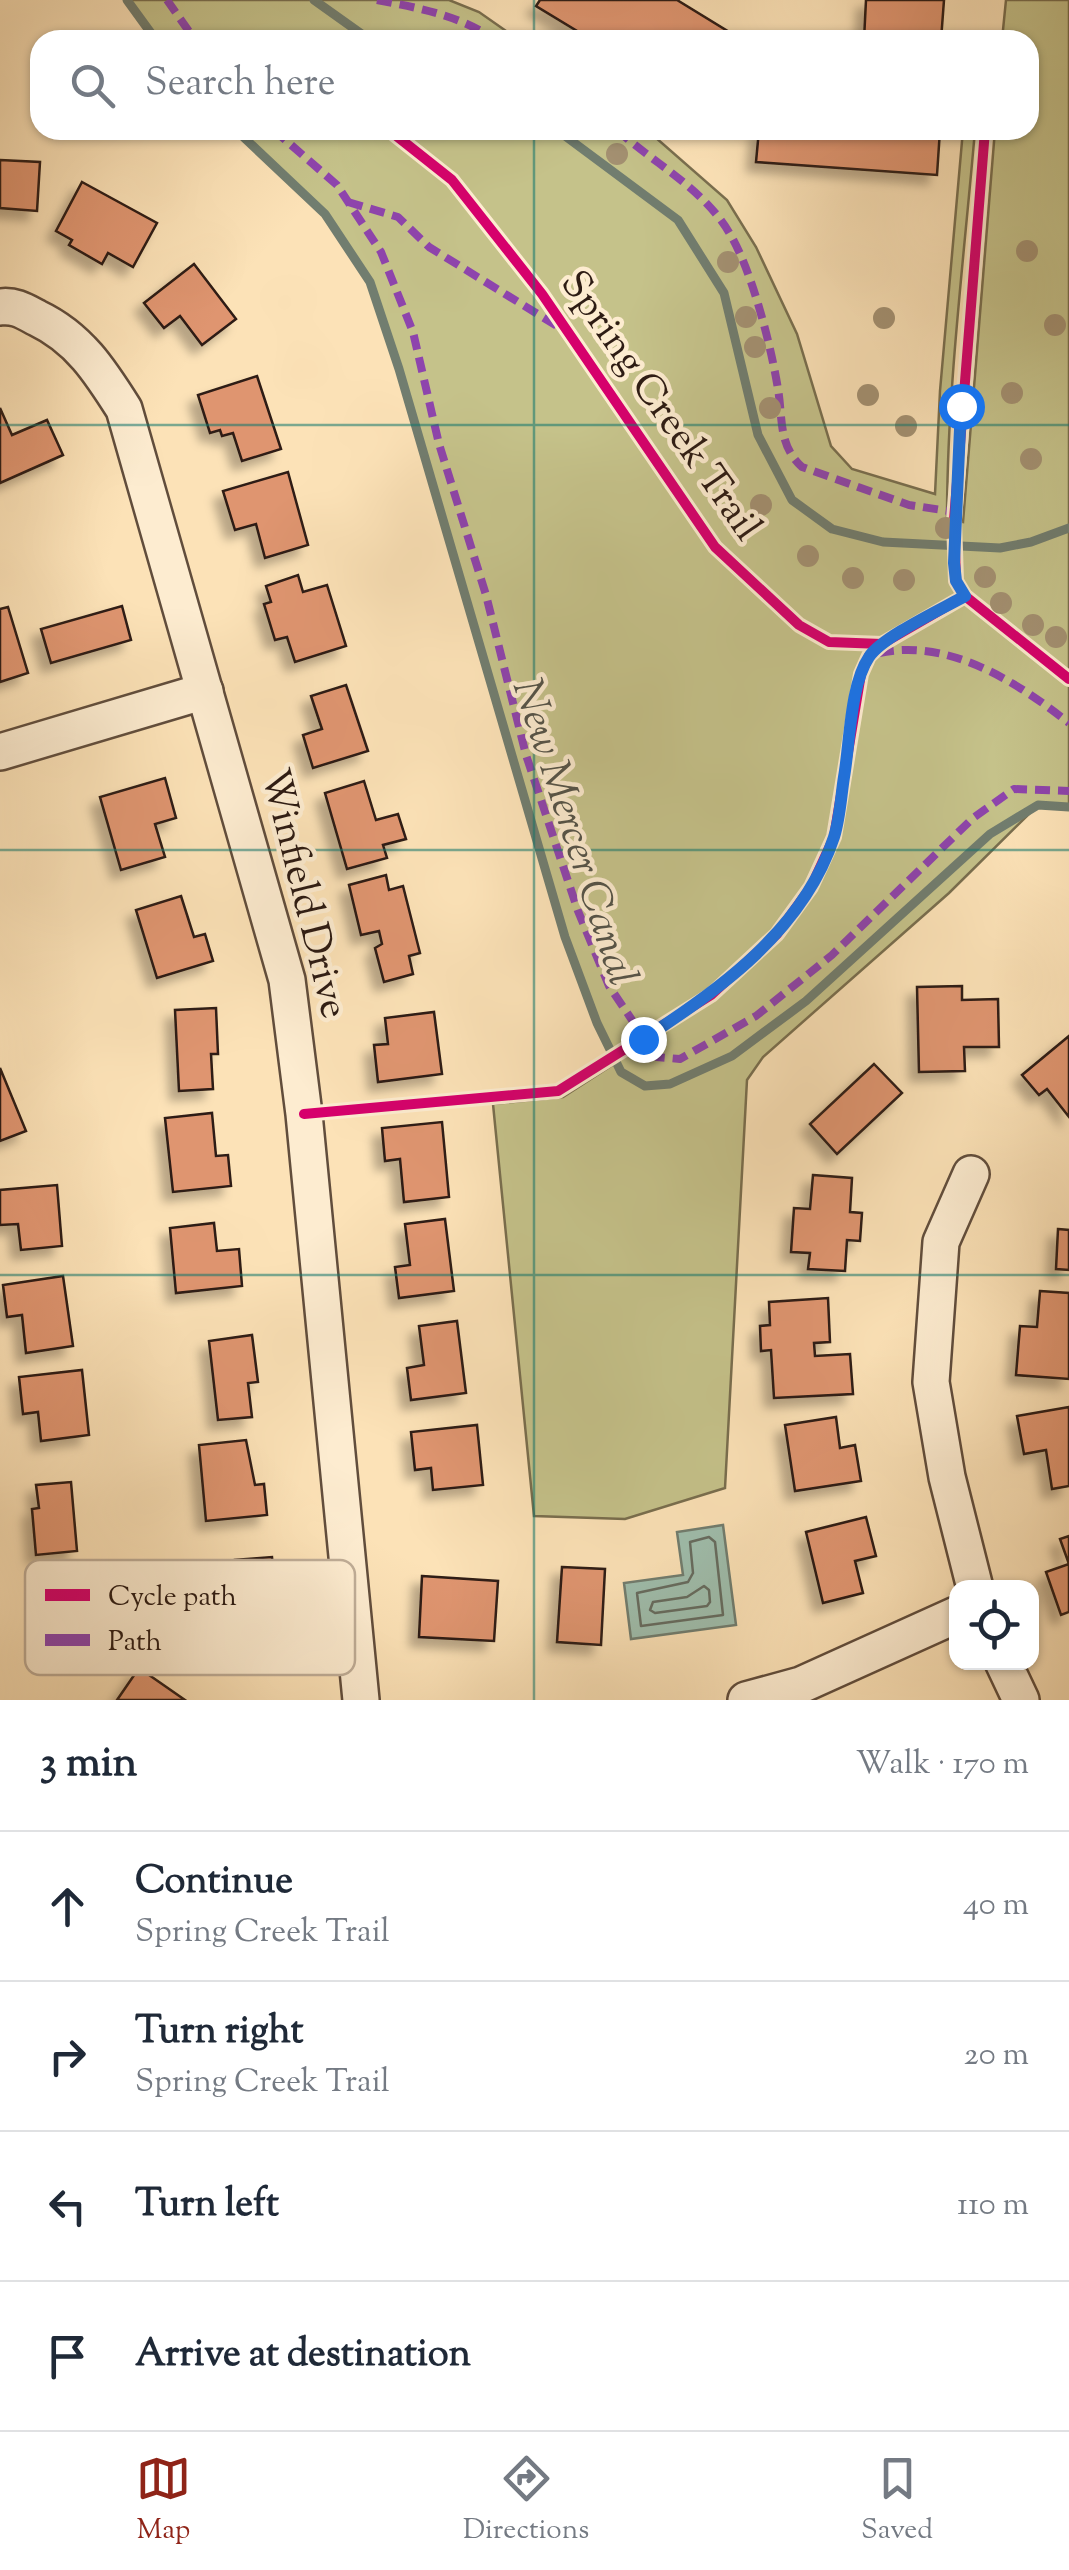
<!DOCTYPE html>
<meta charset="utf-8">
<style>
:root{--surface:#fff;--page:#f6f6f7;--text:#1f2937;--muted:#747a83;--line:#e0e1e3;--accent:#8f2418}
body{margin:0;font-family:"Sorts Mill Goudy",serif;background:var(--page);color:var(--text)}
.controls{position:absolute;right:30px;bottom:30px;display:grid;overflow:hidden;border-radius:20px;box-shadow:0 2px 8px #0004}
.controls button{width:90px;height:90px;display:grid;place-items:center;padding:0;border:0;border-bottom:2px solid var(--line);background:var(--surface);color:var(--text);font:50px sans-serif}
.stop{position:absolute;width:30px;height:30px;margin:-22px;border:8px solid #1a73e8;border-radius:50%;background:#fff}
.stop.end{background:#1a73e8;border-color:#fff;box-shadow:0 2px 10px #0008}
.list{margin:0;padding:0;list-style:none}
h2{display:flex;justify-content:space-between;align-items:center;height:130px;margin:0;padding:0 40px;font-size:42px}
h2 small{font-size:32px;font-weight:400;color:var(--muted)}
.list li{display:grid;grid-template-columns:65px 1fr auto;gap:30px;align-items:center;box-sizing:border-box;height:150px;padding:0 40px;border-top:2px solid var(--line)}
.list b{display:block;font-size:38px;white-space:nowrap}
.list p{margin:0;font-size:32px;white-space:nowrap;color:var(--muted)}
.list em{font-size:32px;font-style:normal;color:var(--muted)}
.icon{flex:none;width:55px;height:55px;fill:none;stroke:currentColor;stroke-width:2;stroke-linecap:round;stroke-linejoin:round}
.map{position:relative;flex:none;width:1069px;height:1700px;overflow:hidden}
.search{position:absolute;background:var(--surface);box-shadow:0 2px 8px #0004;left:30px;right:30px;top:30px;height:110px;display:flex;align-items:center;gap:25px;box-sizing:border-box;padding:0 35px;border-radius:30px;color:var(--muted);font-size:38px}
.sheet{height:730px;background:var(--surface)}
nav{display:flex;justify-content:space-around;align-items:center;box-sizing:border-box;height:140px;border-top:2px solid var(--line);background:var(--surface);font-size:28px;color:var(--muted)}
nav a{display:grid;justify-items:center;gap:5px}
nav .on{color:var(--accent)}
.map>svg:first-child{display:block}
.green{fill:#c5c28a;stroke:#796e4e;stroke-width:2.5}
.water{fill:#9fbead;stroke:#717d6f;stroke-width:2.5}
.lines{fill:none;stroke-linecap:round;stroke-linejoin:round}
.shore{stroke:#666c60;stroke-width:2.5}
.stream{stroke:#717d6f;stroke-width:9}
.building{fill:#df956f;stroke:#2d1b13;stroke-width:2.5;filter:url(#shadow)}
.street-casing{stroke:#614d3c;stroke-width:40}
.street{stroke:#fdecd0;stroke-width:35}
.quiet{stroke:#8e44ad;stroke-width:8;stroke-dasharray:15 8;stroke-linecap:butt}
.cycleway-casing{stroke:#fdecd0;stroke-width:16}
.cycleway{stroke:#d6006c;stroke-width:10}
.tree{fill:#a39071}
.route{stroke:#1a73e8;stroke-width:12}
.grid{fill:none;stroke:#0f766e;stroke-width:2.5;stroke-opacity:0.55}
.labels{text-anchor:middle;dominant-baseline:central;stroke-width:9;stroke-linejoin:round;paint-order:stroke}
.street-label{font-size:40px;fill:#2d1b13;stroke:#fdecd0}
.water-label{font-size:42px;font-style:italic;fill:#555449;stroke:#fdecd0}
.key{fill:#fdecd0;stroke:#bfad97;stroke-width:2.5}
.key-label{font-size:28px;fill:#2d1b13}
</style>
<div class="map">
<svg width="1069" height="1700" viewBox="0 0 1069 1700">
<defs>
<filter id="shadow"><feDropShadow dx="-9" dy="9" stdDeviation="5" flood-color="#0004"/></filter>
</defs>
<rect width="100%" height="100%" fill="#fce2b7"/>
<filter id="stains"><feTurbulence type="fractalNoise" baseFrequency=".002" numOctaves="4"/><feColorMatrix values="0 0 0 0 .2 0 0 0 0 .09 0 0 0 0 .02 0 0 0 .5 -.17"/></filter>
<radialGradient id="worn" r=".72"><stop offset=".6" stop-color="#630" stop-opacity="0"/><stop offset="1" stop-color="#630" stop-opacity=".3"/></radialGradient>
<g class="green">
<path d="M127,0h322l30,12 40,28h-363z"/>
<path d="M1006,0h63v807l-31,-2 -89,88 -186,164 -16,23 -22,408 -100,31 -91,-3 -41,-412 70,-7 54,-35 -20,-39 -32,-86 -166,-568 -29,-87 -45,-68 -89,-84h411l80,70 29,47 41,87 34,112 21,23 83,25 5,-103 23,-261h12c-11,129 -28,260 -28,389l16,3 32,-392h34v-90h-27z"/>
</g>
<path class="water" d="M723,1525l13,100 -105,14 -7,-56 59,-8 -6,-43z"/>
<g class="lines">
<g class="shore">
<path d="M709,1537l6,5 8,73 -82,11 -4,-33 51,-11 5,-9 -3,-31z"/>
<path d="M704,1586l5,4 1,12 -3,4 -52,7 -5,-3 3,-8 34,-5z"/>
</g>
<g class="stream">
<path d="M127,0l29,40"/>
<path d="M314,0l56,40"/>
<path d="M236,130l89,84 45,68 29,87 166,568 32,86 24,49 24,14 25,-2 62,-28 74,-55 184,-167 48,-29 31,2"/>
<path d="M557,130l121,90 46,73 34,142 34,65 40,29 51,13 117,6 31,-6 38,-14"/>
</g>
</g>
<g class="building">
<path d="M540,0h137l57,35 -3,5h-139l-56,-34z"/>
<path d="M866,0h78l-3,40h-77z"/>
<path d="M759,130h181l-3,45 -181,-13z"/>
<path d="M0,160l40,2 -3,49 -37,-3z"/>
<path d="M82,182l75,41 -24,44 -25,-14 -6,11 -33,-19 3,-5 -16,-9z"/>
<path d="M194,264l42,55 -34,26 -22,-29 -16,12 -20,-25z"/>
<path d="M257,376l24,73 -39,12 -9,-28 -11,3 -2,-6 -10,3 -12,-38z"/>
<path d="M0,408l12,27 35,-15 16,35 -63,28z"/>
<path d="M288,472l20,73 -43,13 -9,-34 -21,6 -12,-39z"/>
<path d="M298,575l5,17 24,-7 19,61 -51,16 -8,-25 -12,3 -11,-36 7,-2 -5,-16z"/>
<path d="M122,606l9,34 -80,23 -10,-34z"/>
<path d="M8,607l20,66 -28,9v-73z"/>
<path d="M346,685l22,66 -55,17 -10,-33 19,-6 -11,-33z"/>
<path d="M165,778l11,40 -21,6 10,33 -44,13 -21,-73z"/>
<path d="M364,781l12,39 22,-6 8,25 -23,6 4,13 -40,11 -22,-76z"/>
<path d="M386,875l3,15 14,-4 17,67 -11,3 4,18 -29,8 -9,-34 7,-4 -3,-13 -18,4 -12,-50z"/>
<path d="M181,896l13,41 11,-3 8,27 -56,17 -21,-68z"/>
<path d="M962,986v14l36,-1 1,48h-35l1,24 -46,1 -2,-85z"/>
<path d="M216,1008l2,46h-7l2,35 -34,2 -4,-81z"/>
<path d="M434,1012l8,62 -64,8 -4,-37 14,-1 -3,-26z"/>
<path d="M1069,1036v81l-22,-28 -8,6 -17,-20z"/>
<path d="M874,1064l28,29 -65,61 -27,-30z"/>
<path d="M0,1068l26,63 -26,10z"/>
<path d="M212,1113l4,43 12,-1 3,31 -58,6 -8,-74z"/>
<path d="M442,1122l7,75 -45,5 -4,-43 -15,2 -3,-33z"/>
<path d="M813,1175l39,3 -2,34 12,1 -2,28 -13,-1 -2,31 -37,-2 2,-16 -19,-1 3,-44 16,1z"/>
<path d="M57,1185l5,61 -41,4 -3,-26 -18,1v-35z"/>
<path d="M445,1219l9,72 -55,7 -4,-31 15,-2 -5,-41z"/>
<path d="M214,1223l3,28 22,-2 3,37 -66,7 -6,-65z"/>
<path d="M1058,1229l11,1v40l-13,-1z"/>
<path d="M63,1276l10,70 -47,7 -4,-38 -15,2 -4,-32z"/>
<path d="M1040,1291l29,2v86l-53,-4 4,-49 17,1z"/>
<path d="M828,1298l2,44 -16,1 1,13 35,-2 3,40 -79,4 -3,-48 -10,1 -1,-25 10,-1 -1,-23z"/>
<path d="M457,1321l9,72 -55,7 -4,-32 17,-3 -5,-39z"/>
<path d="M252,1335l6,47 -10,1 4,34 -34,3 -9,-79z"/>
<path d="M82,1370l7,65 -48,6 -3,-29 -15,2 -4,-37z"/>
<path d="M1069,1407v79l-17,3 -6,-39 -22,4 -7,-38z"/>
<path d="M836,1417l4,31 15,-3 6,36 -66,10 -10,-66z"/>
<path d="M477,1425l6,60 -50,5 -2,-22 -16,2 -4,-38z"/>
<path d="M246,1440l9,45 9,-1 3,31 -61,6 -7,-76z"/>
<path d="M71,1482l6,69 -41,4 -4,-46 7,-1 -3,-23z"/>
<path d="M866,1517l10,39 -21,5 8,32 -40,10 -17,-71z"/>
<path d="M1069,1536v76l-8,3 -15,-43 23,-8 -9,-25z"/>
<path d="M272,1557l7,74 -38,4 -6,-75z"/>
<path d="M562,1567l43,2 -4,76 -44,-3z"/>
<path d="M422,1576l76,5 -4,60 -75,-4z"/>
<path d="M139,1668l46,32h-68z"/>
</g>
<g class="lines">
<g class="street-casing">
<g id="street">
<path d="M0,307c15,-2 24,4 37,11 42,20 63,53 87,91l163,571 17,134 57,586"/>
<path d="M0,752l205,-61"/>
<path d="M971,1174l-30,68 -10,140 16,95 28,111"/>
<path d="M1003,1662l18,38"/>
<path d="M746,1700l55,-15 155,-70"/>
</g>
</g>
<use href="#street" class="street"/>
<g class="quiet">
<path d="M167,0l28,40"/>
<path d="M377,0c41,8 83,15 118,40"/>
<path d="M274,130l63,55 44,67 32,80 26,112 47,151 40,160 52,156 31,75 48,71 23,2 76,-43 76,-61 141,-137 41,-29 55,2"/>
<path d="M617,130c38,34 87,59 113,104 22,37 41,112 48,155 5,30 0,56 24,78l107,38 46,7"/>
<path d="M348,202l50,15 31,30 128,79"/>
<path d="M879,653c70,-15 138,29 190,70"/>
</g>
<g class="cycleway-casing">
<g id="cycleway">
<path d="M389,130l63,50 90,114 173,253 84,78 30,17 53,2 83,-48"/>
<path d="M985,130l-31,390 2,61 9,15 104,83"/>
<path d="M304,1114l254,-23 153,-96 66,-61 34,-47 23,-50 27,-163 8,-18 13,-12"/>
</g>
</g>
<use href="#cycleway" class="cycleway"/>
</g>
<g class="tree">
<circle cx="617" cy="154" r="11"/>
<circle cx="1027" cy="251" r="11"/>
<circle cx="728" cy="262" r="11"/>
<circle cx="746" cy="317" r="11"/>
<circle cx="884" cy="318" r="11"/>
<circle cx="1055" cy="325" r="11"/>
<circle cx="755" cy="347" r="11"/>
<circle cx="1012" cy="393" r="11"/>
<circle cx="868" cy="395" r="11"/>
<circle cx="770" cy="408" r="11"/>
<circle cx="906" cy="426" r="11"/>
<circle cx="1031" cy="459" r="11"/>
<circle cx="761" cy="505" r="11"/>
<circle cx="946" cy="528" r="11"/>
<circle cx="808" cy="556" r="11"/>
<circle cx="985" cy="577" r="11"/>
<circle cx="853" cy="578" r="11"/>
<circle cx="904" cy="580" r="11"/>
<circle cx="1001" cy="603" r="11"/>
<circle cx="1033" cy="625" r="11"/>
<circle cx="1056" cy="637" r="11"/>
</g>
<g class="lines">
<path class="route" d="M643,1039c77,-49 161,-110 191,-202 6,-19 7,-41 10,-60 6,-34 6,-92 25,-120 13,-20 73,-48 96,-61l-9,-15 -2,-18 7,-157"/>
</g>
<path class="grid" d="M534,0v40M534,130v1570M0,425h1069M0,850h1069M0,1275h1069"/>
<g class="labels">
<g class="street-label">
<text transform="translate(659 407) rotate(55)">Spring Creek Trail</text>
<text transform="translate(302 894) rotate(76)">Winfield Drive</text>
</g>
<g class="water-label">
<text transform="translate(572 833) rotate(72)">New Mercer Canal</text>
</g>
</g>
<rect x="25" y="1560" width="330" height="115" rx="15" class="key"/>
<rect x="45" y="1589" width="45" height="12" fill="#d6006c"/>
<rect x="45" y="1634" width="45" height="12" fill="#8e44ad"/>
<g class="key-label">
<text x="108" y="1605">Cycle path</text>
<text x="108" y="1650">Path</text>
</g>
<rect width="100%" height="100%" filter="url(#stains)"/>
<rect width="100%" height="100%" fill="url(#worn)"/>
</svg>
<div class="controls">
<button><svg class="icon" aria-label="locate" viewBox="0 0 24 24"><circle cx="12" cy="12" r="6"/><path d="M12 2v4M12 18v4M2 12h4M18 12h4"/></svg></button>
</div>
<div class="stop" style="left:961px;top:406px"></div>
<div class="stop end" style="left:643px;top:1039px"></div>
<div class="search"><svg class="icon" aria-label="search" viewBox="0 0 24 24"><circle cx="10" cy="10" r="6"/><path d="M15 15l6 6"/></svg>Search here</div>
</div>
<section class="sheet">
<h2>3 min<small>Walk · 170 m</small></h2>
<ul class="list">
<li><svg class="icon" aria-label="ahead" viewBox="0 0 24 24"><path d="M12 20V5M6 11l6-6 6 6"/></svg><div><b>Continue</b><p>Spring Creek Trail</p></div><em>40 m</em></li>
<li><svg class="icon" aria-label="right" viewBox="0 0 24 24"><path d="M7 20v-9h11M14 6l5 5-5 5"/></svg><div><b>Turn right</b><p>Spring Creek Trail</p></div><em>20 m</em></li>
<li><svg class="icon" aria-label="left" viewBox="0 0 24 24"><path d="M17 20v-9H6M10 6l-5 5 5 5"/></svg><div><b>Turn left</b></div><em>110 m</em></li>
<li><svg class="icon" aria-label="arrive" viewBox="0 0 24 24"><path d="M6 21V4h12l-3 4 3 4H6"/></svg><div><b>Arrive at destination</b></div></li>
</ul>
</section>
<nav>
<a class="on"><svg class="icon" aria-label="map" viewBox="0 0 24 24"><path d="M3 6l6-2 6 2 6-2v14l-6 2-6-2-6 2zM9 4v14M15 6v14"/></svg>Map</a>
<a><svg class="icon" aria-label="directions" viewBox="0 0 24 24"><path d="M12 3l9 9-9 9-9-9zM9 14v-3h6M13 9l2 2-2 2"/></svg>Directions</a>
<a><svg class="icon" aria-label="saved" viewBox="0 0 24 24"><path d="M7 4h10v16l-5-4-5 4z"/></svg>Saved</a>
</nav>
